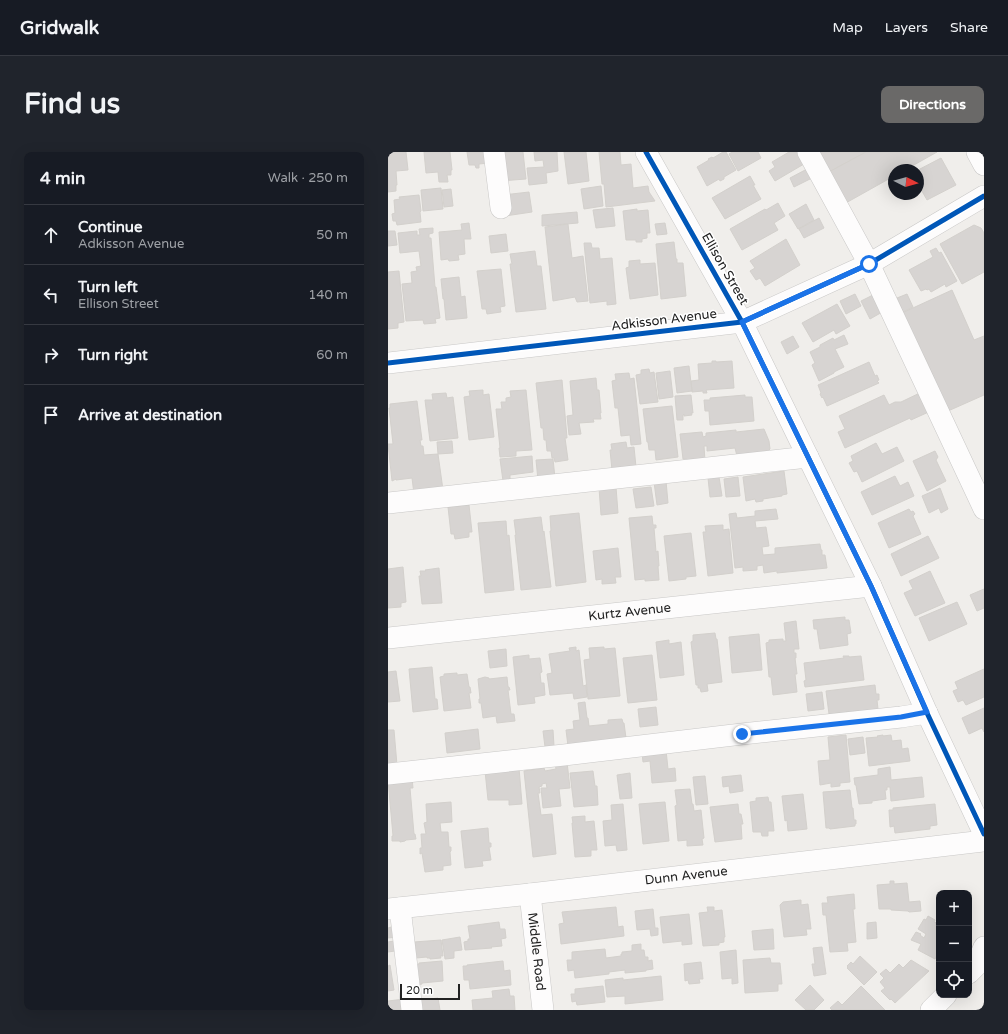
<!DOCTYPE html>
<meta charset="utf-8">
<style>
:root{--surface:#171b24;--page:#20242c;--text:#f1f3f6;--muted:#9ea1a6;--line:#363941;--accent:#6a6968}
body{margin:0;font-family:"Varela Round",sans-serif;background:var(--page);color:var(--text)}
.controls{position:absolute;right:12px;bottom:12px;display:grid;overflow:hidden;border-radius:8px;box-shadow:0 4px 16px #0002}
.controls button{width:36px;height:36px;display:grid;place-items:center;padding:0;border:0;border-bottom:1px solid var(--line);background:var(--surface);color:var(--text);font:20px sans-serif}
.compass{position:absolute;left:500px;top:12px;width:36px;height:36px;border-radius:50%;background:var(--surface);box-shadow:0 4px 16px #0002;rotate:96deg}
.scale{position:absolute;left:12px;bottom:10px;width:60px;box-sizing:border-box;padding-left:4px;border:2px solid #222;border-top:0;font-size:11px;line-height:14px;white-space:nowrap;color:#222;-webkit-text-stroke:3px #fff;paint-order:stroke}
.stop{position:absolute;width:12px;height:12px;margin:-9px;border:3px solid #1a73e8;border-radius:50%;background:#fff}
.stop.end{background:#1a73e8;border-color:#fff;box-shadow:0 1px 4px #0008}
.list{margin:0;padding:0;list-style:none}
h2{display:flex;justify-content:space-between;align-items:center;height:52px;margin:0;padding:0 16px;font-size:17px}
h2 small{font-size:13px;font-weight:400;color:var(--muted)}
.list li{display:grid;grid-template-columns:26px 1fr auto;gap:12px;align-items:center;box-sizing:border-box;height:60px;padding:0 16px;border-top:1px solid var(--line)}
.list b{display:block;font-size:15px;white-space:nowrap}
.list p{margin:0;font-size:13px;white-space:nowrap;color:var(--muted)}
.list em{font-size:13px;font-style:normal;color:var(--muted)}
.icon{flex:none;width:22px;height:22px;fill:none;stroke:currentColor;stroke-width:2;stroke-linecap:round;stroke-linejoin:round}
.map{position:relative;flex:none;width:596px;height:858px;overflow:hidden;border-radius:8px}
header{display:flex;align-items:center;gap:24px;box-sizing:border-box;height:56px;padding:0 20px;background:var(--surface);border-bottom:1px solid var(--line)}
header strong{font-size:19px}
nav{display:flex;gap:22px;margin-inline-start:auto;font-size:14px}
.intro{display:flex;align-items:center;justify-content:space-between;box-sizing:border-box;height:96px;padding:0 24px}
h1{margin:0;font-size:28px}
.button{padding:10px 18px;border-radius:8px;background:var(--accent);color:#fff;font-size:14px;font-weight:700}
main{display:flex;gap:24px;padding:0 24px}
aside{flex:1;background:var(--surface);border-radius:8px;box-shadow:0 4px 16px #0002}
.map>svg:first-child{display:block}
.building{fill:#d7d4d2;stroke:#d3d0cc}
.lines{fill:none;stroke-linecap:round;stroke-linejoin:round}
.minor-casing{stroke:#c9c8c7;stroke-width:22}
.minor{stroke:#fdfcfc;stroke-width:21}
.cycleway-casing{stroke:#fff;stroke-width:8}
.cycleway{stroke:#0057b8;stroke-width:5}
.route{stroke:#1a73e8;stroke-width:5}
.labels{text-anchor:middle;dominant-baseline:central;stroke-width:3;stroke-linejoin:round;paint-order:stroke}
.street-label{font-size:13px;fill:#222;stroke:#fff}
</style>
<header>
<strong>Gridwalk</strong>
<nav><a>Map</a><a>Layers</a><a>Share</a></nav>
</header>
<div class="intro"><h1>Find us</h1><a class="button">Directions</a></div>
<main>
<aside>
<h2>4 min<small>Walk · 250 m</small></h2>
<ul class="list">
<li><svg class="icon" aria-label="ahead" viewBox="0 0 24 24"><path d="M12 20V5M6 11l6-6 6 6"/></svg><div><b>Continue</b><p>Adkisson Avenue</p></div><em>50 m</em></li>
<li><svg class="icon" aria-label="left" viewBox="0 0 24 24"><path d="M17 20v-9H6M10 6l-5 5 5 5"/></svg><div><b>Turn left</b><p>Ellison Street</p></div><em>140 m</em></li>
<li><svg class="icon" aria-label="right" viewBox="0 0 24 24"><path d="M7 20v-9h11M14 6l5 5-5 5"/></svg><div><b>Turn right</b></div><em>60 m</em></li>
<li><svg class="icon" aria-label="arrive" viewBox="0 0 24 24"><path d="M6 21V4h12l-3 4 3 4H6"/></svg><div><b>Arrive at destination</b></div></li>
</ul>
</aside>
<div class="map">
<svg width="596" height="858" viewBox="0 0 596 858">
<rect width="100%" height="100%" fill="#f0eeeb"/>
<g class="building">
<path d="M0,0h18l2,18 -12,1 1,14h-1v6l-8,1z"/>
<path d="M36,0h26l2,18h-1v5h-4l1,7h-9l-1,-10 -12,1z"/>
<path d="M79,0h21l1,11 -10,1v4h-3l-1,-3h-6z"/>
<path d="M109,0h26l3,27 -26,2z"/>
<path d="M146,0h23l1,19 -12,2 1,10 -18,2 -2,-17 17,-1 -1,-7 -8,1z"/>
<path d="M176,0h22l3,29 -21,3z"/>
<path d="M211,0h21l1,13 10,-1 2,24 15,-2 1,6 6,9 -49,6 -2,-23h-2z"/>
<path d="M335,0h3l10,18 -12,7v2l-4,2 -1,-2 -12,7 -10,-19 12,-7 -1,-1 4,-2 1,1z"/>
<path d="M344,0h26l3,6 -23,13 -9,-17z"/>
<path d="M401,0h8l7,12 -29,17 -6,-10 6,-4 -3,-5z"/>
<path d="M427,0h51l-39,21z"/>
<path d="M478,0h71l-32,18h-11v6l-50,28 -17,-31z"/>
<path d="M553,6l15,27 -29,15 -9,-16v-14z"/>
<path d="M419,17l5,9 -18,9 -4,-9z"/>
<path d="M362,24l5,9h-2l8,14 -36,20 -13,-21z"/>
<path d="M213,34l2,20 -19,3 -3,-20z"/>
<path d="M53,36l2,21 -20,2 -2,-21z"/>
<path d="M63,37l2,17 -9,1 -2,-17z"/>
<path d="M141,40l3,20 -27,4 -2,-21z"/>
<path d="M31,43l2,16 -1,1 1,10 -24,3 -1,-4h-3l-1,-7 3,-1 -1,-13 6,-1 -1,-2z"/>
<path d="M390,51l7,13 -11,7 4,7 -36,20 -12,-21 35,-20 1,1z"/>
<path d="M418,52l8,16 -16,9 -9,-15z"/>
<path d="M225,56l2,18 -19,2 -3,-18z"/>
<path d="M249,57v2l11,-1 2,23h-3v5l-5,1v3h-6v-2h-10l-3,-29z"/>
<path d="M189,60l1,11 -36,3v-11z"/>
<path d="M431,66l5,10 -20,10 -5,-9z"/>
<path d="M81,71l2,16h-7l1,15 -7,1 1,5 -10,1 -1,-2 -7,1 -2,-28 23,-2 -1,-6z"/>
<path d="M277,71l2,11 -10,1 -2,-11z"/>
<path d="M180,72l4,34 11,-2 5,45 -11,1 -2,-5 -22,4 -8,-74z"/>
<path d="M586,73l7,3 3,5v39l-22,12 -22,-40z"/>
<path d="M45,76v5l-4,1v4h2l4,49h1l4,31 -5,1 1,4 -12,1 -1,-4 -17,1 -4,-37 10,-1 -1,-11 6,-1 -1,-4 5,-1 -2,-15 -19,2 -2,-20 19,-2v4h3l-1,-6z"/>
<path d="M0,79h7l2,14 -9,1z"/>
<path d="M118,82l2,17 -17,2 -2,-17z"/>
<path d="M398,87l14,26 -35,21 -5,-8 -4,2 -6,-9 5,-3 -5,-7z"/>
<path d="M286,90l2,17h1v4h6l3,33 -25,3 -5,-55z"/>
<path d="M196,91h7l1,5h7l1,11 12,-1 4,46 -9,1v-4l-17,2z"/>
<path d="M548,96l3,5 2,-1 16,29 -11,6 -1,-3 -14,8 -2,-3 -2,1 -1,-1 -5,2 -12,-21 24,-13 -3,-6z"/>
<path d="M147,99l2,15h4l5,43 -30,3 -6,-48h2l-2,-10z"/>
<path d="M252,108v4l15,-1 3,32 -28,4 -4,-31 3,-1v-6z"/>
<path d="M113,117l4,37 -5,1 1,5 -14,2 -1,-5h-4l-5,-38z"/>
<path d="M11,119l5,51 -6,1v5l-10,1v-57z"/>
<path d="M71,125l2,20 4,-1 2,22 -21,2 -2,-21h-1l-2,-20z"/>
<path d="M564,138l22,50 10,-4v59l-36,16 -21,-49 -25,-49z"/>
<path d="M467,142l6,12 -15,8 -6,-13z"/>
<path d="M487,142l9,17 -14,8 -9,-18z"/>
<path d="M519,142l6,13 -10,5 -6,-14z"/>
<path d="M449,152l13,22 -14,8 -2,-4 -21,12 -11,-19z"/>
<path d="M456,183l4,9 -13,5 9,18 -10,5v1l-15,8 -7,-16 3,-2 -5,-11 10,-5v-2l13,-7 1,2z"/>
<path d="M405,184l6,11 -12,7 -6,-12z"/>
<path d="M324,209h4v1l16,-1 2,27 -28,2 1,3h-4v-2l-11,1 -1,-11 8,-1 -1,-16 14,-1z"/>
<path d="M481,210l6,14 2,-1 2,5 -2,1 2,2 -52,23 -4,-9 -1,1 -2,-4 1,-1 -3,-8z"/>
<path d="M301,214l3,25 -15,2 -3,-25z"/>
<path d="M261,217l1,4 4,-1 4,30 -18,2 -4,-29 5,-1v-4z"/>
<path d="M282,219l3,26 -14,2 -3,-26z"/>
<path d="M241,221l1,6 4,-1 7,66 -10,1 -1,-10 -9,1 -3,-28h-3l-3,-27 4,-1 -1,-6z"/>
<path d="M208,226l1,12h2l2,23h-1l1,6h-8l1,3 -15,1 2,11 -12,1 -2,-19 6,-1 -3,-34z"/>
<path d="M174,228l4,46 1,12h-2l3,22 -13,2 -1,-4h-2l-1,-7h-4l-1,-11h-2l-1,-12h-2l-5,-45z"/>
<path d="M95,238v5l6,-1 5,43 -25,3 -5,-43 6,-1 -1,-5z"/>
<path d="M138,238l6,60 -16,1v5l-16,1 -1,-9h1l-4,-39h6l-1,-7h5v-4l5,-1 -1,-6z"/>
<path d="M536,239l9,19 -22,10 -1,-2 -65,30 -7,-16 7,-3 -6,-13 45,-21 5,10 6,-3h6z"/>
<path d="M58,241l1,5 6,-1 5,41 -28,3 -5,-41h8l-1,-6z"/>
<path d="M303,243l2,18h-2l1,2 -8,1v-2l-1,1v5h-6l-2,-24z"/>
<path d="M357,243v2h7l2,24 -44,4 -1,-14h-4l-1,-11h6v-2z"/>
<path d="M29,249l5,39h-2l1,6h2l1,9 14,-1 5,36 -29,4 -2,-16 -16,2v-1l-4,2 -4,-37h5l-4,-36h1v-4z"/>
<path d="M284,254l6,51 -22,3 -1,-10h-6l-1,-8h-1l-4,-33z"/>
<path d="M376,277l5,12 1,8 -2,2 1,2 -32,3 -2,-8 -28,3v-5h-3l1,15 -17,2 -1,-4h-4l-3,-25 22,-2 1,5 3,-1v-3l30,-3v2z"/>
<path d="M64,289l1,12 -15,1 -1,-12z"/>
<path d="M238,290l1,6 7,-1 2,20 -24,3 -2,-20h2l-1,-6z"/>
<path d="M488,291l6,11 15,-7 7,14 -42,21 -5,-11 -3,1 -5,-9 4,-2 -2,-5z"/>
<path d="M547,299l3,6 -2,3 10,21 -19,10 -14,-30z"/>
<path d="M144,304l1,16 -23,3v5l-7,1 -3,-22z"/>
<path d="M165,307l2,19 -17,2 -2,-20z"/>
<path d="M396,319l3,23 -5,1v1l-19,3v2l-7,1 -1,-3 -9,2 -3,-24z"/>
<path d="M507,324l5,10 8,-4 6,14 -42,19 -11,-23z"/>
<path d="M331,325l3,19 -12,1 -2,-19z"/>
<path d="M350,325l2,19 -14,1 -2,-18z"/>
<path d="M278,329l2,22 -11,2 -3,-23z"/>
<path d="M228,335l2,26 -17,2 -2,-27z"/>
<path d="M263,335l3,19 -18,2 -3,-19z"/>
<path d="M552,336l8,21 -7,4 -2,-5 -10,5 -7,-17z"/>
<path d="M81,353l3,27h-3v5l-14,2 -1,-5h-3l-3,-27z"/>
<path d="M388,357l2,10 -23,2 1,7 10,-1 3,19 -7,1 1,8 12,-1v-6l45,-4 1,6h1v5h3l2,13 -50,5v-2l-13,2 -1,-8 -6,1v4l-14,1v-4l-8,1 -6,-54 7,-1 1,5 18,-2v-5z"/>
<path d="M521,357l2,3 2,-1 2,3 -2,2 8,18 -32,14 -11,-25z"/>
<path d="M191,361l7,69 -30,4 -6,-55h1l-1,-15z"/>
<path d="M264,364l1,9h3v3h-2l2,24 2,-1 1,15h-1l1,14 -14,1v-2l-10,1 -6,-62z"/>
<path d="M153,365l2,15 1,-1 7,56 -30,3 -6,-55h1l-2,-15z"/>
<path d="M118,369l1,15 2,-1 5,55 -29,3 -7,-70z"/>
<path d="M335,373v5l6,-1 4,44 -25,3 -5,-44h3l-1,-6z"/>
<path d="M303,381l5,43 -10,1v2l-17,2 -5,-45z"/>
<path d="M540,384l11,22 -38,18 -10,-22z"/>
<path d="M230,396l3,29h-6l1,6 -14,1v-5l-6,1 -3,-29z"/>
<path d="M15,415l3,35 -5,1v4l-13,1v-39z"/>
<path d="M51,416l3,35 -20,1 -3,-28h2l-1,-5h6l-1,-1z"/>
<path d="M542,419l15,32 -30,13 -11,-23 9,-4 -4,-8z"/>
<path d="M596,437v19l-7,3 -7,-16z"/>
<path d="M569,450l10,22 -38,17 -10,-23z"/>
<path d="M457,465v3h4l2,13 -4,1 1,11 -28,4 -3,-20h-3l-1,-9z"/>
<path d="M408,469l3,28h-5v4h2v5h-1l2,16h-2l2,18 -24,3 -2,-18h-2l-3,-34 3,-1v-2l14,-1v2h3l-2,-18z"/>
<path d="M327,481l1,6h1l5,43 -15,2 1,7 -7,1 -1,-4h-2v-3h-2l-5,-43 2,-1v-6z"/>
<path d="M371,482l3,36 -30,3 -3,-36z"/>
<path d="M281,488v4l12,-2 3,33 -24,3 -4,-36z"/>
<path d="M188,495v4l3,-1 4,36 3,-1 1,12 -13,2 -1,-6 -23,2 -3,-21 5,-1 -3,-19 21,-3 -1,-3z"/>
<path d="M216,495v2l11,-1 5,48 -32,3 -4,-39 6,-1 -1,-11z"/>
<path d="M118,497l1,17 -17,2 -2,-17z"/>
<path d="M141,503v4l11,-1 2,14 -2,1 1,10h3l1,12 -11,2 1,6 -17,2 -5,-48z"/>
<path d="M264,503l5,45 -29,3 -5,-45z"/>
<path d="M455,504h6v1l12,-1 3,24 -59,7 -1,-6 2,-1 -2,-17 40,-5z"/>
<path d="M44,515l3,32h2l1,10 -25,3 -4,-43z"/>
<path d="M596,517v28l-18,8 -3,-5 -5,2 -5,-11 5,-2 -3,-7z"/>
<path d="M8,519l4,30 -12,1v-30z"/>
<path d="M69,521v2l10,-1 2,13h1l1,6h-2l2,15 -27,3 -4,-34 4,-1v-2z"/>
<path d="M97,525l4,1v1l18,-2 1,10h1l1,3h-2l3,24h3l1,7 -18,2 -1,-7 -13,2 -2,-15h-2v-4h1l-2,-20z"/>
<path d="M487,533l1,9h3v6h-2l1,9 -17,4 -1,-2 -14,1 1,2 -7,1v-2l-11,1 -3,-23z"/>
<path d="M434,540l2,17 -16,2 -2,-17z"/>
<path d="M197,550l2,16h1l1,8 19,-2v-4l14,-1 1,4h1l2,15 -58,8 -2,-16 8,-1 -1,-8 7,-1 -2,-17z"/>
<path d="M268,555l2,18 -18,2 -2,-18z"/>
<path d="M596,556v24l-2,-4 -13,6 -7,-16z"/>
<path d="M90,577l2,20 -33,4 -2,-20z"/>
<path d="M0,578h6l3,35 -9,1z"/>
<path d="M165,578l1,16 -9,1 -2,-16z"/>
<path d="M458,583l4,47 -10,1v3l-9,1v-4l-11,2 -2,-24 12,-1 -2,-23z"/>
<path d="M495,583v1l8,-1 1,6 9,-1 1,9 6,-1 2,13 -41,5 -3,-28 12,-1 -1,-1z"/>
<path d="M475,585l2,16 -15,2 -2,-16z"/>
<path d="M278,598l2,19 7,-1 1,13 -24,2 -2,-22 -7,1 -1,-9z"/>
<path d="M179,610l3,26 -11,1 2,17 -18,2 -2,-20h6l-1,-5 -4,1v2l-3,1 1,6h-2l3,22 11,-1 4,40 -23,3 -9,-86 20,-3 1,3 11,-2 -1,-6z"/>
<path d="M502,615l1,13 31,-3 2,20 -33,4 -1,-14h-3v3h-2l1,9 -14,2v2l-13,1 -3,-19h-1l-1,-7 24,-3v-6z"/>
<path d="M131,616l3,36 -13,1v-5h-21l-3,-29z"/>
<path d="M205,619l2,15h2l1,19 -24,2 -4,-34z"/>
<path d="M242,621l2,25 -12,1 -3,-24z"/>
<path d="M353,623l2,16 -13,2 -1,-7 -6,1 -1,-10z"/>
<path d="M317,624l3,28 -12,1 -3,-28z"/>
<path d="M24,626l1,10h-3l4,46h1l1,5 -10,1 -1,1 -5,1v-1h-8v-5h1l-5,-56z"/>
<path d="M302,637l2,15h1l1,7 7,-1 3,28 -2,1 1,6 -16,1v-6l-9,1 -3,-35 2,-1 -2,-15z"/>
<path d="M462,638l2,18h1l1,12h2v4h-1v2l-25,3 -1,-1h-3l-3,-36z"/>
<path d="M415,642l4,35 -19,2 -1,-11 -2,1 -3,-25z"/>
<path d="M380,645l1,5h2l3,29h-6v5h-6l-1,-4h-8l-3,-30 6,-1v-3z"/>
<path d="M63,650l1,20 -12,1 1,9h7l1,15h2v4l-1,1 1,13 -8,1v4l-18,2 -3,-19 -2,1v-6h2l-1,-14h5l-2,-11 3,-1 -1,-18z"/>
<path d="M277,650l4,39 -26,3 -4,-40z"/>
<path d="M235,652l4,46 -10,1 -1,-6 -11,1 -2,-25 9,-1 -1,-15z"/>
<path d="M350,652l1,10h2l2,10h-2l1,15 -27,3 -5,-35z"/>
<path d="M547,652l2,21 -7,1v3l-35,4 -1,-7 -4,1 -1,-17h4v-2z"/>
<path d="M197,664v6l9,-1 3,29h-6v6l-16,1 -3,-34h1l-1,-6z"/>
<path d="M100,676l1,15h2v4h-2l2,13 -9,1 1,5 -18,2 -4,-37z"/>
<path d="M502,729h4v3l13,-1 2,19 11,-1 1,10 -12,1 -1,-1 -17,-1v-1h-12l-2,-24 13,-1z"/>
<path d="M466,742l1,15h-2l3,33 -9,1 1,8 -18,1 -4,-37h-3l-1,-12h6l-1,-6z"/>
<path d="M413,748v5l7,-1 3,25h-5l1,6 -23,2 -4,-32 3,-3z"/>
<path d="M228,755l2,20 5,-1 1,10 -63,8 -2,-20 5,-1 -2,-11z"/>
<path d="M319,755h7v4l8,-1 3,27h-1v5l-5,1v2l-16,1 -4,-33 9,-1z"/>
<path d="M265,757l2,19h3v7l-7,1 -1,-7 -13,1 -2,-19z"/>
<path d="M301,762l3,30 -10,1v-4l-19,2 -3,-26z"/>
<path d="M540,764l7,4 -1,2 5,2v27l-4,8 -17,-9 3,-6 -10,-4 5,-8 5,2 -1,1 4,3 2,-4 -8,-5 6,-10 2,1z"/>
<path d="M111,770l1,7h5l1,9 -5,1 1,7 -11,1 1,1 -27,2 -1,-8 4,-1v-2h2l-2,-13z"/>
<path d="M488,770l1,16 -10,1v-16z"/>
<path d="M7,774l2,11 -9,1v-10z"/>
<path d="M385,777l1,20 -20,1 -2,-19z"/>
<path d="M72,785l2,13 -8,1v7l-9,1 -3,-19z"/>
<path d="M53,788l2,16h-3l1,2 -11,1v-1h-3v-1l-11,1 -2,-16z"/>
<path d="M6,789l1,10 -7,1v-10z"/>
<path d="M253,792v6h3l1,7h3v4l4,-1 1,9 -7,1v1l-21,2v-3l-16,2v2l-34,4 -1,-8 -6,1 -1,-11h5v-8l33,-3 1,9 15,-2v-2h1v-2l10,-1v-6z"/>
<path d="M434,795l4,27 -12,2 -2,-12h3l-2,-16z"/>
<path d="M348,798l2,33 -6,1v-6l-10,1 -2,-27z"/>
<path d="M472,804l17,16 -13,13 -17,-17 1,-1 -1,-1 4,-4 2,2z"/>
<path d="M382,806l1,5h9l2,21h-4v7l-33,2 -2,-33z"/>
<path d="M523,808l18,11 -34,32 -4,-4 -1,1 -9,-9 4,-3 -5,-6 4,-4 -4,-4 6,-5 4,4 9,-9 4,4z"/>
<path d="M54,809l1,20 -21,2v1l-5,1 -2,-20 4,-1v-1z"/>
<path d="M115,809l1,10 6,-1 1,15 -41,4 -1,-9h-5l-1,-14h4v-1z"/>
<path d="M313,810l2,17h-4l1,4 -11,1 -1,-4 -3,1 -1,-17z"/>
<path d="M2,813l4,25 -6,1v-25z"/>
<path d="M273,824l2,24 -38,4v-8l-18,1 -2,-17 18,-2v2z"/>
<path d="M422,833l14,15 -10,10h-8l-11,-10z"/>
<path d="M215,834l2,16 -28,3 -1,-4 -4,1 -1,-8h4v-5z"/>
<path d="M473,834l24,24h-53l-2,-2 8,-7 4,4z"/>
<path d="M121,837l1,7h4l1,14h-42l-1,-10 21,-2 -1,-7z"/>
<path d="M50,846l2,12h-18l-1,-10z"/>
<path d="M16,847v11h-16v-9z"/>
</g>
<g class="lines">
<g class="minor-casing">
<g id="minor">
<path d="M106,0l7,56"/>
<path d="M258,0l96,170 129,264 56,127 57,121"/>
<path d="M420,0l61,112 115,245"/>
<path d="M589,0l7,13"/>
<path d="M0,211l354,-41 127,-58 115,-68"/>
<path d="M0,351l420,-46"/>
<path id="s1" d="M0,486l483,-52"/>
<path d="M0,622l176,-19 178,-21 159,-17 26,-4"/>
<path id="s2" d="M142,742l13,116"/>
<path d="M12,756l12,102"/>
<path id="s3" d="M0,757l142,-15 454,-53"/>
<path d="M581,821l7,-7 8,-19"/>
<path d="M543,858l15,-15"/>
</g>
</g>
<use href="#minor" class="minor"/>
<g class="cycleway-casing">
<g id="cycleway">
<path d="M258,0l96,170 129,264 56,127 57,121"/>
<path d="M0,211l354,-41 127,-58 115,-68"/>
</g>
</g>
<use href="#cycleway" class="cycleway"/>
</g>
<g class="lines">
<path class="route" d="M354,582l159,-17 26,-5 -56,-126 -129,-264 127,-58"/>
</g>
<g class="labels">
<g class="street-label">
<text transform="translate(337 117) rotate(60)">Ellison Street</text>
<text transform="translate(276 168) rotate(-7)">Adkisson Avenue</text>
<text stroke="none"><textPath href="#s1" startOffset="243">Kurtz Avenue</textPath></text>
<text stroke="none"><textPath href="#s3" startOffset="300">Dunn Avenue</textPath></text>
<text stroke="none"><textPath href="#s2" startOffset="58">Middle Road</textPath></text>
</g>
</g>
</svg>
<div class="controls">
<button>+</button>
<button>−</button>
<button><svg class="icon" aria-label="locate" viewBox="0 0 24 24"><circle cx="12" cy="12" r="6"/><path d="M12 2v4M12 18v4M2 12h4M18 12h4"/></svg></button>
</div>
<svg class="compass" viewBox="-18 -18 36 36"><path d="M0-13l5 13h-10z" fill="#e53935"/><path d="M0 13l5-13h-10z" fill="#9ea1a6"/></svg>
<div class="scale">20 m</div>
<div class="stop" style="left:481px;top:112px"></div>
<div class="stop end" style="left:354px;top:582px"></div>
</div>
</main>
